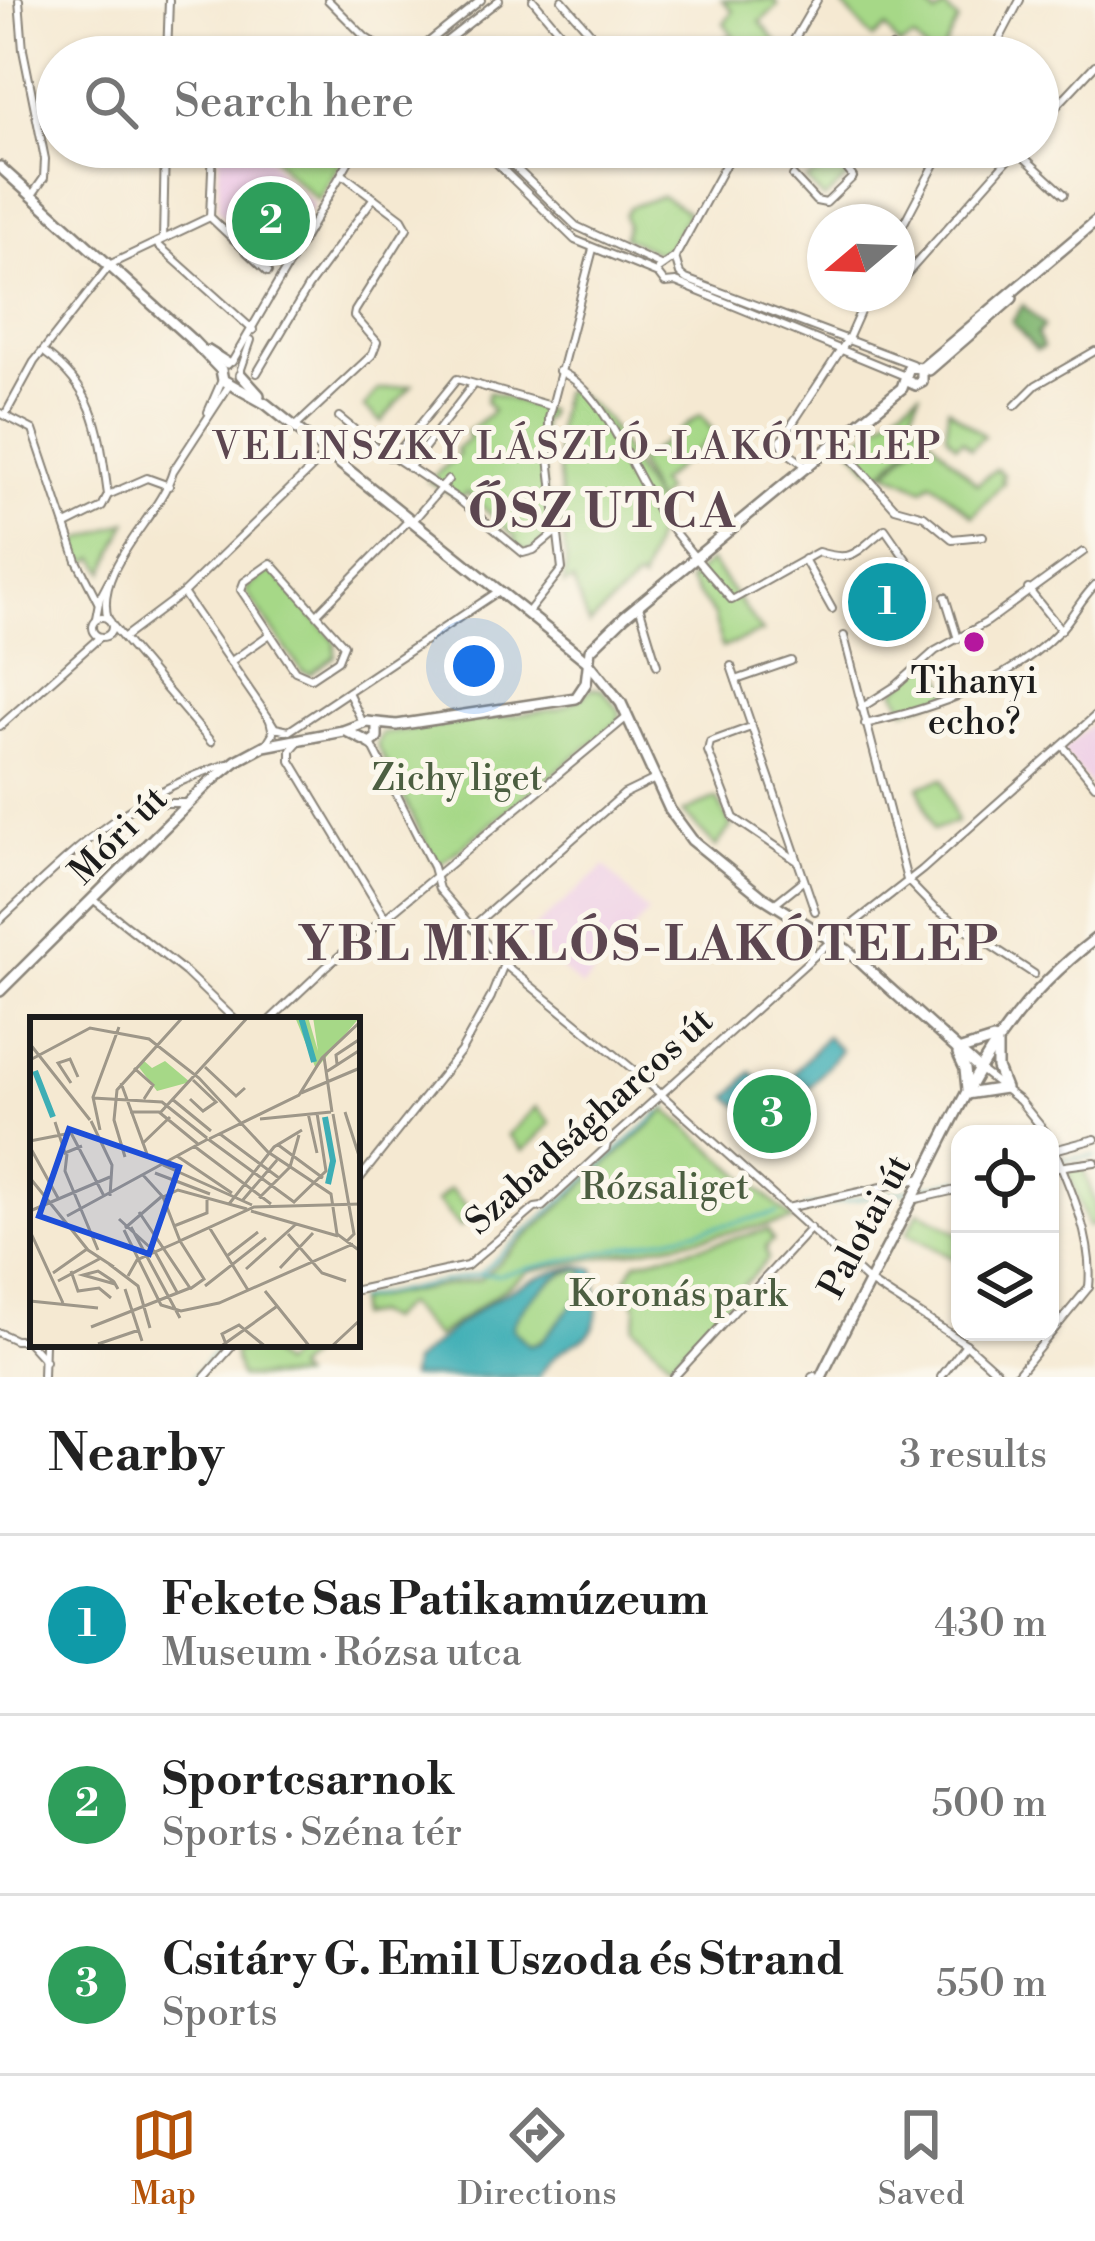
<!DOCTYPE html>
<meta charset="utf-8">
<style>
:root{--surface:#fff;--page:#f6f6f6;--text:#222;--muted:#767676;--line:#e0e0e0;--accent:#b45309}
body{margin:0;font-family:"Libre Bodoni",serif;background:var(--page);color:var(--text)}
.controls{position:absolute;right:36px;bottom:36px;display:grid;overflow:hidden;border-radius:24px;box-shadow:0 3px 9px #0004}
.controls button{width:108px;height:108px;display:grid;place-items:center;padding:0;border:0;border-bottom:3px solid var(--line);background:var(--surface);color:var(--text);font:60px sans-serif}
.compass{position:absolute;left:807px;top:204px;width:108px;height:108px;border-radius:50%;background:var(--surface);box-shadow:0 3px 9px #0004;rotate:251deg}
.you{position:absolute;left:474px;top:666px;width:42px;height:42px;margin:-30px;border:9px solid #fff;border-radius:50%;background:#1a73e8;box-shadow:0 0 0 18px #1a73e833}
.badge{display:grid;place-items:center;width:78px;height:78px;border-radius:50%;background:var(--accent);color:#fff;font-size:39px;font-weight:700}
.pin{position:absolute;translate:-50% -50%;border:6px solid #fff;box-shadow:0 3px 12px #0006}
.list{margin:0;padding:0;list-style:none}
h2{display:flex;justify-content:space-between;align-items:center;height:156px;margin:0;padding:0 48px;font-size:51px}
h2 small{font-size:39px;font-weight:400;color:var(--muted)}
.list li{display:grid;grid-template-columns:78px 1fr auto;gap:36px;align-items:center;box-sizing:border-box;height:180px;padding:0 48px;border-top:3px solid var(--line)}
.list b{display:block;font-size:45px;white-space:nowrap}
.list p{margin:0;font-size:39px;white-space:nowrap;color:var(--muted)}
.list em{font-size:39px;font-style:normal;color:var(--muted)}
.icon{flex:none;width:66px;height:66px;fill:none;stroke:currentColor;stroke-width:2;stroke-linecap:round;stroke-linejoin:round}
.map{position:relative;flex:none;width:1095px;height:1377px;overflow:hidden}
.search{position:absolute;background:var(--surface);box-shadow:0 3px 9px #0004;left:36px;right:36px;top:36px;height:132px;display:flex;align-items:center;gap:30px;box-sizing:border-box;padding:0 42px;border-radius:66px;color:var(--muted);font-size:45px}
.sheet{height:696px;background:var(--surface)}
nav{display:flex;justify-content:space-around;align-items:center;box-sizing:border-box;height:168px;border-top:3px solid var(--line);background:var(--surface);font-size:33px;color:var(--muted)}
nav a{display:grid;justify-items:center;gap:6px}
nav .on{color:var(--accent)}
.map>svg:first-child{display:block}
.built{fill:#efd0e6}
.green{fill:#a6d887;stroke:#617a52;stroke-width:3}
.forest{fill:#84b874;stroke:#506a48;stroke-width:3}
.water{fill:#3daeb5;stroke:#2c6568;stroke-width:3;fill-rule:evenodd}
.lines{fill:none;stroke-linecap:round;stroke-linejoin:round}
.stream{stroke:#3daeb5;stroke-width:3}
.street-casing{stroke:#888277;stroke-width:10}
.secondary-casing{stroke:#888277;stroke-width:14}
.street{stroke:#fff;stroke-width:6}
.secondary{stroke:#fff;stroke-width:9}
.poi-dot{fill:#b5179e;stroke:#fbf7ec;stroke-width:4.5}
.labels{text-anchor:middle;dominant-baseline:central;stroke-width:10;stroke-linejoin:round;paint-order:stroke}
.poi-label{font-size:36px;fill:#1c1c1c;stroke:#fbf7ec}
.park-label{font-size:36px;fill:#4c5e41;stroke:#fbf7ec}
.street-label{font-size:36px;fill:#1c1c1c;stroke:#fbf7ec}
.neighbourhood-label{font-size:39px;letter-spacing:3px;fill:#5c4650;stroke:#fbf7ec}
.district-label{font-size:48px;font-weight:bold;letter-spacing:3px;fill:#5c4650;stroke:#fbf7ec}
.inset-river{fill:none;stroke:#3daeb5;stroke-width:6}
.inset-road{fill:none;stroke:#9e9789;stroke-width:3}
.view{fill:#1d4ed8;fill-opacity:0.15;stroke:#1d4ed8;stroke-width:6}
.inset-edge{fill:none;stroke:#1c1c1c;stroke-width:6}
</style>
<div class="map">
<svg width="1095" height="1377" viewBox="0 0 1095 1377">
<rect width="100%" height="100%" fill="#fbf7ec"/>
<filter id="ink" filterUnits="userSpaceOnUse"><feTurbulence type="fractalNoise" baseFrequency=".00833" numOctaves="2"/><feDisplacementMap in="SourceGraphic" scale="24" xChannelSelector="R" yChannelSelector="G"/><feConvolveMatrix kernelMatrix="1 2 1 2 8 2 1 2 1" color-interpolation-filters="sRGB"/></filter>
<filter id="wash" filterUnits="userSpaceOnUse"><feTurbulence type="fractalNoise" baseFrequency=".004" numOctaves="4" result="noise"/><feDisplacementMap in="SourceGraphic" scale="48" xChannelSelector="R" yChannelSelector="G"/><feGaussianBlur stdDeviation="2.7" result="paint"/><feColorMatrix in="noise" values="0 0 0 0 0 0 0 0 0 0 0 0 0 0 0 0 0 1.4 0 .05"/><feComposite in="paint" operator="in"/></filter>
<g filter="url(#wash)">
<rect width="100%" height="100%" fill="#f5e9d2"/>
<g class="built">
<path d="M220,147h41l21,29 31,28 -34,62 -61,-56z"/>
<path d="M1095,721v69l-33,-39z"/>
<path d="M605,866l43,47 -66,74 -54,-47 3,-9z"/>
</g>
<g class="green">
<path d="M722,0h53l3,6 -18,16 23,28 -6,7h-10l-7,-8 -11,8 -9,-4 -6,4h-30l24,-21 16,14 -20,-27 9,-12z"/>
<path d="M849,0h72l15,15 9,-7 13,13 -18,36h-8l-18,-18 -15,7 -13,-18 -13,11 -29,-32z"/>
<path d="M266,147h84l-32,53 -32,-28z"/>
<path d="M828,159l6,1 15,16 -25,23 -18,-19 22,-13 -4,-4z"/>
<path d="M662,196l26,16 -18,34 -11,7 -35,-16 3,-12 -3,-10 6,-8z"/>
<path d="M412,385l-31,37 -17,-15 14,-17z"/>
<path d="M571,389l35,30 56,97 -21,66 -4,-3 -48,46 -16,-44 -9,4 2,-21 -10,-129 6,-42z"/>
<path d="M921,391l-12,27 17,11 -43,43 -13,-3 -20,-23z"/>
<path d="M488,392l60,19 -2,8h-5l4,78h9l4,34 -24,19h-11l-9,-9 2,-3 -49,-45 -6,5 -33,-17 31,-26 -3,-5 14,-12 -4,-5 27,-22 -7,-9z"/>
<path d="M948,408l36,28 -13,13 -9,-9 -6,5 -10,-11z"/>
<path d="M700,415l16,19 -58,49 7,9 -10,10 -18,-40z"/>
<path d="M926,433l51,51 19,-15 8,6 -3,4 3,3 -31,34 -41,-34 -8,7 -37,-17z"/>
<path d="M127,522l-22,50 -9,-14 -12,6 -9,-22z"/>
<path d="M710,561l52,71 -40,16 -8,-32 -26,-35z"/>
<path d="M268,571h5l62,70v15l-25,18 -8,-3 -54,-76 -2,-6z"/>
<path d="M933,658l18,36 -46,16 -10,-20z"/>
<path d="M592,688l10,1 18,22 -1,10 -177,142h-6l-59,-118 4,-11 177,-25 21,-10z"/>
<path d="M943,779l14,43 -24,8 -14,-44z"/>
<path d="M717,798l14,28 -15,21 -33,-35z"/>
<path d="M536,1107l15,16 -28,28 -15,-16z"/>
<path d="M667,1110l127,110 -265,51 -93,66 -31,-33 -18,16 -13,-6 -17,3v-16l123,-22z"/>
<path d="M1082,1165l13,38v22l-7,2 -21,-58z"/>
<path d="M450,1189l24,25 -14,13 -23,-26z"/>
<path d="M919,1211l41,23v28l-53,-29z"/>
<path d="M768,1230l5,10 -7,7 2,12 -97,103 -37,-35 3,-16 -11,-32 10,-17z"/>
<path d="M584,1269c0,7 2,14 1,20 -4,19 -37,52 -56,56l-17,-17c9,-28 44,-57 72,-59z"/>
<path d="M255,1344h25l-10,10 11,11 20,-21h8l3,9 -18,17 6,7h-60l-7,-24z"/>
</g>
<path class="forest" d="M1023,305l21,21 -7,8 6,13 -7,3 -24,-28z"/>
<g class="water">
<path d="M826,1036l15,14 -32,38 -16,-14z"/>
<path d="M751,1072l53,47 -21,25 -54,-47z"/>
<path d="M579,1266l15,3c15,96 -22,51 -55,108h-129l2,-14c53,-45 97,-84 167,-97zM570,1270h14l1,21 -45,52 -11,2 -17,-17c7,-22 37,-49 58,-58z"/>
</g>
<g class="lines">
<g class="stream">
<path d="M666,1107h1"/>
<path d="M1050,1161l45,-5"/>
<path d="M925,1187l35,-7"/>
<path d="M805,1208l111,-19"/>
<path d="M479,1274l182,-162"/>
<path d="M357,1300l122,-26 19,1 280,-62"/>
<path d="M193,1377l29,-33"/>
</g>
</g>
</g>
<g filter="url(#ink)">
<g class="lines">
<g class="street-casing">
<g id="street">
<path d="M19,0l4,50 22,109 -1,19 -12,17"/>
<path d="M328,0l38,38 30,19"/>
<path d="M533,0l48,57"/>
<path d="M562,0l49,57"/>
<path d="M368,41l9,16"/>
<path d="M167,57l2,-57"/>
<path d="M410,57l71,-57"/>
<path d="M426,57l73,-57"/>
<path d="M784,57l33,-57"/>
<path d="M881,57l11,-10 14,10"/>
<path d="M990,57l30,-57"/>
<path d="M1038,126l57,-61"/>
<path d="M213,147l-3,70 58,55"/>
<path d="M480,147l95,93 83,34 7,9 11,-1 229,94"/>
<path d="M494,147l82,79 84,39"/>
<path d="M713,147l16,11"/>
<path d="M1016,150l48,44"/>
<path d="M793,176l23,25 10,2 27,-26 -20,-26"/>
<path d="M897,236l47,-89"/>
<path d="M163,239l2,-92"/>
<path d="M158,245l95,85"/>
<path d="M675,257l5,17 6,5 226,85"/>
<path d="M658,269l17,-12 60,-110"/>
<path d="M897,285l122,-138"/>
<path d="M861,307l27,-13"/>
<path d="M44,352c54,40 55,81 64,143"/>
<path d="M232,362l125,-215"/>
<path d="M241,369l10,-29"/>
<path d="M559,371c47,20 73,103 102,143 22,31 46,57 71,86l86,-48c37,11 37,0 67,-23l43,62"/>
<path d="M257,373l51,-86 64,-87"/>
<path d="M1015,406l21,-21 59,-34"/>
<path d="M208,412l14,-32"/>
<path d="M0,413l33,17 44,131 21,41"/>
<path d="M5,415l29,-53 77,-98 99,-47"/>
<path d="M339,417l49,40h6l65,43 64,53 11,-3 23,-19"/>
<path d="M295,427l77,-72 5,-13 -23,-26 1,-5 52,-83 -5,-9 -60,-45"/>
<path d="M839,445l56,63 29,8 28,23 31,-3"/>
<path d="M394,457l63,-78 94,27"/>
<path d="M409,468l63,-82"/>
<path d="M809,468l-24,-17 -4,-10 67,-102 20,-45"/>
<path d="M412,522l36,-42"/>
<path d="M66,525l36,-18 6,-12 39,-17 22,8"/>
<path d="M804,559l28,50"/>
<path d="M271,563l73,82 -6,15 -27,18 -16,-7 -54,-81 3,-8z"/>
<path d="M1028,589l33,41"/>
<path d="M183,593l87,127 3,13 -8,13"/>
<path d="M945,597l13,42"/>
<path d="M640,609l17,56"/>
<path d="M528,612l34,-43 -13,-111v-40l44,-169"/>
<path d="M318,613l91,-93"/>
<circle cx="102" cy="627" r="10"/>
<path d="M96,618l4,-21 9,-17"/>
<path d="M108,619c-15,-51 52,-102 65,-148l57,-87"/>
<path d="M112,625l99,117"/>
<path d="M844,636l63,244 27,28 100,66"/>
<path d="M123,638l60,-45 143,-139"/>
<path d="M230,662l40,-28"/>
<path d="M731,666l84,245"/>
<path d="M736,680l55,-19"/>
<path d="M348,692l15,31"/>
<path d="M861,708l36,-23 38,-34 52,-29 96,-70"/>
<path d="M270,720l5,8 14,3 210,-140"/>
<path d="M865,724c70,-16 144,-41 195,-94 13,-14 21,-31 35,-45"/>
<path d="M0,726l100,-89"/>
<path d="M751,727l-41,15 -2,9 26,67 62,42"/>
<path d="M298,742l-7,8v11l95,158"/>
<path d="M366,742l7,5 60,120 6,22 65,75 131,107 233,210 98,63 37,33"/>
<path d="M1063,746l32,39"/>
<path d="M135,808l20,-5h32"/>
<path d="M94,900l91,72 50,48"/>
<path d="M774,904l30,-24"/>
<path d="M0,920c74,-69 128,-125 227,-156"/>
<path d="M472,927l152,-133 31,-15"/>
<path d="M810,929l1,28"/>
<path d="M270,1020l56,-53 300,-249"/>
<path d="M979,1069l41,32 27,33"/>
<path d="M1050,1140c19,44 44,98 39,147"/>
<path d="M1054,1150l41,-11"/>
<path d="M1050,1168l45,-6"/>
<path d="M357,1182l104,-131 30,-54 13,-33"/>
<path d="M912,1200l48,-11"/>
<path d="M787,1208l136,-30"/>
<path d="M357,1290l110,-24 68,-58 7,-1 64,-59 1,-5 224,-202 91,-71 173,-154"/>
<path d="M1031,1332l13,8"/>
<path d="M0,1333l15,7h18"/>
<path d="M27,1341l18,20"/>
<path d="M43,1377l1,-33"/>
<path d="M205,1377l29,-33"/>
<path d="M674,1377l137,-149"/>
<path d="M812,1377l2,-1"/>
<path d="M941,1377l25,-33"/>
<path d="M1015,1377l74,-90"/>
</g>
</g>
<g class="secondary-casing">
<g id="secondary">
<path d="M0,167l193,174 28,29 2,10 43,24 322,258 33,41 49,107 22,30 69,56 86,54 132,119"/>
<path d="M208,351l19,12"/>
<path d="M922,368l173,-146"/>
<path d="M929,370l83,-72"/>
<path d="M241,375l18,20"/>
<path d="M348,732l22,11 7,-5v-12"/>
<path d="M0,991l209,-208 27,-22 28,-15 79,-15 24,-9 30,3 179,-27 10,-15 4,-33 35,-34 277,-228 7,-21 13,1v14l-6,3 -9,-4"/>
<path d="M958,1051l35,-11"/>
<path d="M958,1054l7,15 2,20"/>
<path d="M966,1094l39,-6 -8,-20v-23"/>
<path d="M821,1377c31,-63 64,-125 96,-187 54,-106 81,-176 178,-251"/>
</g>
</g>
<use href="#street" class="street"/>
<use href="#secondary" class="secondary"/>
</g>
</g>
<circle class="poi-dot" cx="974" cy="642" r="12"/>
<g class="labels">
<g class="poi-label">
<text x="974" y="682">Tihanyi<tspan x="974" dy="41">echo?</tspan></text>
</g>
<g class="park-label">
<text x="457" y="779">Zichy liget</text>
<text x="665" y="1188">Rózsaliget</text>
<text x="678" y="1295">Koronás park</text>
</g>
<g class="street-label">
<text transform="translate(119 836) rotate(-45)">Móri út</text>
<text transform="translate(590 1122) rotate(-42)">Szabadságharcos út</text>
<text transform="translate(866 1227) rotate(-62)">Palotai út</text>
</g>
<g class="neighbourhood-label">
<text x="578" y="447">VELINSZKY LÁSZLÓ-LAKÓTELEP</text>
</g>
<g class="district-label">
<text x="603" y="513">ŐSZ UTCA</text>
<text x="649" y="946">YBL MIKLÓS-LAKÓTELEP</text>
</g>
</g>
<g transform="translate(30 1017)">
<rect width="330" height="330" fill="#f5e9d2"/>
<path d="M265,0h13l10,34 -5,-34h47l-44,52zM113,43l9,8 13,-7 25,21 -33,9 -19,-25z" fill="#a6d887"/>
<path class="inset-river" d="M271,0l13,45M5,54l18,46M295,100l8,44 -5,23"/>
<path class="inset-road" d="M0,27l60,76M294,40l8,55M0,43l60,-32 59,11 50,39 69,74 63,42 6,40 23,17M307,47l-1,-9 24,-16M175,50l31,29 9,-8M104,51l19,17 -9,14M296,55l34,-22M41,66l-13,-20 12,-4 8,18M91,66l26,71M271,76l59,-25M63,81l69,4 45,36M142,82l39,32M160,82l13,12 13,-9 -23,-22M100,95h29l39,32M315,95l15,47M130,96l88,-96M278,96l9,40M303,97l21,120 -7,7M230,102l71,-7M61,104l21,44 -2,31M25,105l10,31 17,-7M70,113l-7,-33 26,-70M41,116l33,63M190,117l59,44M178,122l86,63 32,-31 -9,-58M179,122l90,-44 23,-37 38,-36M0,124l41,-8M112,127l28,-27M247,127l46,34M164,129l77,58M0,130l28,51M37,137l-2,17 33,79M147,139l55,37M95,140l-11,-37 3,-30 66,-73M133,148l89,40M125,156l55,21M113,158l20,22 17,44M0,161l58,72 26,17M133,180l15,-7 69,19M229,181l31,-31 9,-32M212,184l35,-41M199,187l45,-57 28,-17M0,194l80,-34M221,194l87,25M109,195l51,76M37,199l141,-77M89,202l36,33M144,209l33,-13v-15M101,210l49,91M179,210l39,63M95,211l36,-31M94,213l37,75 20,6 38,-8 134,-59M0,214l33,72M258,217l34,39 24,8M125,235l23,42M197,239l31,-24M79,247l29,22 12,42M250,251l33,-35M216,252l49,-44M41,254l7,20 21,-3 12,10M23,256l34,-24M98,259l9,-16 43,-19M28,264l43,-23M85,267l-32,-9 15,-4 15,10 1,1 4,7M175,269l61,-48M95,272l17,52M160,272l14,-10 -24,-38 74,-34 106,-3M235,274l45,56M0,284l68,7M61,310l99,-39M68,327l41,-14M196,327l-4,-10 17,-9 27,22M190,330l56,-40M301,330l29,-27"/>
<path class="view" d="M39,112l110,38 -30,87 -110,-38z"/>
<rect width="330" height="330" class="inset-edge"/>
</g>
</svg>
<div class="controls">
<button><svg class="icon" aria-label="locate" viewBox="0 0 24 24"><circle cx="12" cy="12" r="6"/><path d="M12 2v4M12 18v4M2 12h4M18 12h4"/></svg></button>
<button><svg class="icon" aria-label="layers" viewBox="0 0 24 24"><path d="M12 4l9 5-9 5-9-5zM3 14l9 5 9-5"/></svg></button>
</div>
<svg class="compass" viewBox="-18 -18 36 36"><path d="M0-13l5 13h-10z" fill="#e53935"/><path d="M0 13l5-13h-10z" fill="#767676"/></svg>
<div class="you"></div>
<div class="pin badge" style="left:887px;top:602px;background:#0f9aa8">1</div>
<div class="pin badge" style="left:271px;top:221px;background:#2e9e5b">2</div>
<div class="pin badge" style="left:772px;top:1114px;background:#2e9e5b">3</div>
<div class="search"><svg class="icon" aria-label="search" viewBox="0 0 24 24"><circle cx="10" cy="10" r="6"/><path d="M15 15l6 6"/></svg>Search here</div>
</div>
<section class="sheet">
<h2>Nearby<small>3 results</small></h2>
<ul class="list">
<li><span class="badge" style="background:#0f9aa8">1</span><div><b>Fekete Sas Patikamúzeum</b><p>Museum · Rózsa utca</p></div><em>430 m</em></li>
<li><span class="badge" style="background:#2e9e5b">2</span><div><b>Sportcsarnok</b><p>Sports · Széna tér</p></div><em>500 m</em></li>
<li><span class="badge" style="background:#2e9e5b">3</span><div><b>Csitáry G. Emil Uszoda és Strand</b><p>Sports</p></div><em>550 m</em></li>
</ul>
</section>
<nav>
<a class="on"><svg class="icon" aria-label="map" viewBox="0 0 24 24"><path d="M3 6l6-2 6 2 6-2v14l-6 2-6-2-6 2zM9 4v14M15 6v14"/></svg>Map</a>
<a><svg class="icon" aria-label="directions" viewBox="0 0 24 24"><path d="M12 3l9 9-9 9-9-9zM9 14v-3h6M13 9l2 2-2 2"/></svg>Directions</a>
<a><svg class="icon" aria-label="saved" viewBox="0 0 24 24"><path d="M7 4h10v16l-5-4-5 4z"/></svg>Saved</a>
</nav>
